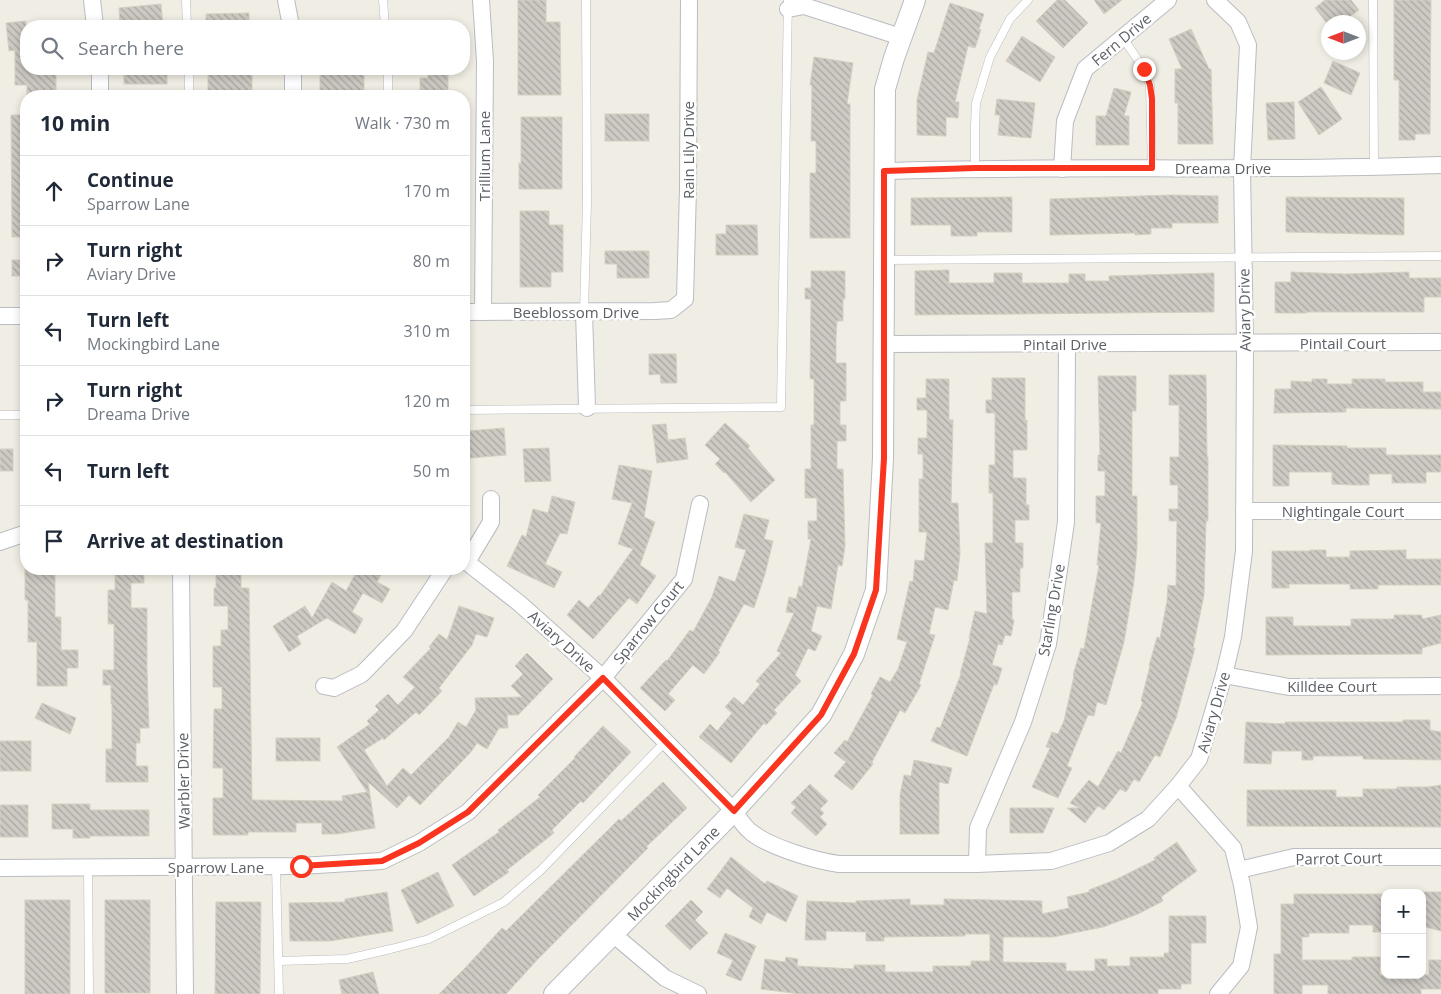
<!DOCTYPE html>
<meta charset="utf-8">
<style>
:root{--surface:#fff;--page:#f2f2f3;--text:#1f2937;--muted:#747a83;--line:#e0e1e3}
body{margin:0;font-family:"Open Sans",sans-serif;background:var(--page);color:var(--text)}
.controls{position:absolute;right:15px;bottom:15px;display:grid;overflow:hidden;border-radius:10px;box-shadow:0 2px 8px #0003}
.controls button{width:45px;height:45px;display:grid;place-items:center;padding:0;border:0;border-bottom:1px solid var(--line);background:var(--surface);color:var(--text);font:25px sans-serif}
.compass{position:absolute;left:1321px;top:15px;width:45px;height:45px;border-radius:50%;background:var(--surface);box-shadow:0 2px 8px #0003;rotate:270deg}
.stop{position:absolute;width:15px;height:15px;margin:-11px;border:4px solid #f93520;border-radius:50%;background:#fff}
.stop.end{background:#f93520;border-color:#fff;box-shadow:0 1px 5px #0008}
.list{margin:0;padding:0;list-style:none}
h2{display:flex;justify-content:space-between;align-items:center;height:65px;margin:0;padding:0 20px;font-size:21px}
h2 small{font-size:16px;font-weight:400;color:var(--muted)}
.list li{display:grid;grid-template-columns:32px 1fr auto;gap:15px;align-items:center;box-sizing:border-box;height:70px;padding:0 20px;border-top:1px solid var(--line)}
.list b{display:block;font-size:19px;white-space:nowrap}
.list p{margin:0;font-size:16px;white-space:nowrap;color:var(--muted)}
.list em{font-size:16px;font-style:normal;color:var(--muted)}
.icon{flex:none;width:28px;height:28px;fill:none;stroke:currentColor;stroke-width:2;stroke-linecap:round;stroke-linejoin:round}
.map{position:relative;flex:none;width:1441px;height:994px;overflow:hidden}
.search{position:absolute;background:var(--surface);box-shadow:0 2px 8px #0003;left:20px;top:20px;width:450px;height:55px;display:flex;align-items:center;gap:12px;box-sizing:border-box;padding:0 18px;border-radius:20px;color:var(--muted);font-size:19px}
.panel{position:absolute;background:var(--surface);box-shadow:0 2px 8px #0003;left:20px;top:90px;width:450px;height:485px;border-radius:20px}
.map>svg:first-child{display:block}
.building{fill:url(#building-back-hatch);stroke:#d5cfc1}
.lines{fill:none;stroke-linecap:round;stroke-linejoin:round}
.service-casing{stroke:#b9bcc1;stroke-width:9}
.minor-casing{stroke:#b9bcc1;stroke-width:18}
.tertiary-casing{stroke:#b9bcc1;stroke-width:22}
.service{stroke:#fff;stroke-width:8}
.minor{stroke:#fff;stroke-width:16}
.tertiary{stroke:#fff;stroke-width:20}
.route{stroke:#f93520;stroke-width:6}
.labels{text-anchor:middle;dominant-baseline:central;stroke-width:5;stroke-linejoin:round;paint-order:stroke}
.street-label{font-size:15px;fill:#5c6066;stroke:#fff}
</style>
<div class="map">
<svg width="1441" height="994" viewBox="0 0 1441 994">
<defs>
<pattern id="building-back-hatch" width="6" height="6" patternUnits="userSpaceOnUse" patternTransform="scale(1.25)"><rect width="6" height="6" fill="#cdcac3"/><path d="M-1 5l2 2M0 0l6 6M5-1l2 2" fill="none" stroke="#aaa7a2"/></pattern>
</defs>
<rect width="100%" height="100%" fill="#f0ede4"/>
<g class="building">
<path d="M518,0h28v22h14l1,73h-43z"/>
<path d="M1057,0h8l23,23 -25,25 -27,-27z"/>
<path d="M1094,0h28l-18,14z"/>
<path d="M1325,0h26l8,10 -17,12h-16l-11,-14z"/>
<path d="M1394,0h37l-1,134h-15v6h-16v-60h-5z"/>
<path d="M950,3l34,11 -5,15 2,1 -6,18 -7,-2 -13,56h4l-1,16 -12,-1v19l-29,-1v-35l11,-48 6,1z"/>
<path d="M161,4l2,22h-43l-1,-18z"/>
<path d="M249,13v13h-43v-12z"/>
<path d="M26,21v49h30v26h-29v-11h-12v-35l-6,1 -3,-28z"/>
<path d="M1191,29l18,40h2l2,75h-35v-41h-3v-34h7l-13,-30z"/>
<path d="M1022,36l33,21 -15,25 -34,-21z"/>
<path d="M814,57l39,6 -6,41h3v134h-40v-65h6v-32h-5l1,-56h-2z"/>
<path d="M1333,61l27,12 -9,22 -27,-12z"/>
<rect x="124" y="69" width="43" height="15"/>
<rect x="208" y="69" width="44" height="22"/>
<rect x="320" y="69" width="44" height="26"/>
<path d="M428,69h20v26h-28v-17h8z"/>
<path d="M1321,87l21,32 -23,16 -21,-33z"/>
<path d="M1114,88l17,4 -7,24h5v29h-33v-29h10z"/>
<path d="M997,99l38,4 -4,35 -33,-3 2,-20h-5z"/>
<path d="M1294,102l1,37 -27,1 -2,-37z"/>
<rect x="605" y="114" width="44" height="27"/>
<path d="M11,115h15v122h-14z"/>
<path d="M521,117h41v72h-43v-26h2z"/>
<path d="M1171,195l47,1v27h-46v5h-21v6l-16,1v-2l-85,2v-36z"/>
<path d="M1012,197v35h-35v4h-26v-11h-40v-27z"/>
<path d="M1286,197l118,1v37l-118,-3z"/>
<path d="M520,211h29v14h14v47h-12v15h-31z"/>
<path d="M726,225h31l1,30h-42v-21h10z"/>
<path d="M605,251h44v27h-32v-14h-12z"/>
<rect x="12" y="260" width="14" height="16"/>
<path d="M949,270v13h45v-10h28v10h47v-9h16v7h24v-5l105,-3v39l-299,3v-44z"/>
<path d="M811,271h34v28h-2v22h-6l-1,17v25h10v38h-6v24h6v16h-9v28h6l2,77 -3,20 -4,-1 -7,44 -14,-3 -6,25 11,5 -7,15 -7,-3 -13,27 6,6 -27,29 3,3 -11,12 -2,-2 -33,40 -32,-26 11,-13 7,7 15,-18 -7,-6 9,-10 9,8 17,-21 -4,-3 25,-28 -4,-2 17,-38 -8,-1 3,-15 7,2 3,-13 3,1 9,-48h-3v-18h9v-23h-12v-29h6v-44h3v-46h-4l1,-80h-6v-11h6z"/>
<path d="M1291,272l54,2 64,-2v6h32v19h-17v15h-117v1h-32v-31h16z"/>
<path d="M649,354h27l1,29h-16l-1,-9 -11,1z"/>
<path d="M1169,375h37l1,82h1v64h-2l-2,74 -11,53h2l-19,70 -16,39 -5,-2 -16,27 -5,-3 -8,13 -6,-3 -16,21 -6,-4 -13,17 -18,-15h13l-10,-5 19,-23 9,7 20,-36 3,2 22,-51 -2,-1 9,-35h-1l8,-29 3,1 7,-37 1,-16 8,1 1,-65h-8v-12h9v-24h-8v-28h9v-52h-10z"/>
<path d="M1098,376h38v35h-4v85h5v52l-3,33 -10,61 -18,63 -9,-3 -3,14 -6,-1 -21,51 5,2 -14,30 -26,-11 18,-39 -4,-1 6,-15 6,2 6,-13 10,-45 -1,-1 8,-27 3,1 15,-84h-2l4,-42h-5v-27h9v-25h-7v-16h2z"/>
<path d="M992,378h33v42h2v30h-14v28h13v27h3v15h-14v23h8v25h-3v24h-8v27l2,1 -3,16 -6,-1 -3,10 -4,-1 -6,21 10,3 -5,17 -3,-1 -27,72 -36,-15 6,-14 3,1 21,-54h-1l10,-36h-1l6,-27 12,3 -2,-71h8v-50h-4v-28h6v-52h-9v-13h6z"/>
<path d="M926,379h23v41h4l-2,83h7l2,50 -3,28 -3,-1 -6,30 -13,-3 -6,27 6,1 -16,49 2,1 -16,28 -5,-3 -28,52 1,2 -21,26 -18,-14 12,-14 -12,-9 11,-13 2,2 26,-47 -2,-1 9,-17 10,5 8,-13 9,-27 -10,-3 13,-58 3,1 2,-22 9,1 3,-29h-8v-53h4v-25h-5v-16h9v-28h-10v-12h9z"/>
<path d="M1312,379h15v5h25v-5h33v3h38v10h18v17l-95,-1v4l-72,1 1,-24h16v-8l21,1z"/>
<path d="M725,423l25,23 -2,2 27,32 -24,22 -26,-30 -1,1 -9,-9 5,-5 -15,-14z"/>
<path d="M666,424l2,16 17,-2 3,21 -31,4 -5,-38z"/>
<path d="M504,428l2,27 -36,3 -2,-27z"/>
<path d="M1273,445l74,1v2h39v7h55v17h-15v11h-34v-9h-23v11h-16l-21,-1v-12h-43v14h-16z"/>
<path d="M549,448l2,33 -26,1 -2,-33z"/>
<rect x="0" y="449" width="13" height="22"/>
<path d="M619,465l33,6 -8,46 11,5 -15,43 16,11 -19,28 -8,-6 -36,41 -26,-24 12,-15 9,8 11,-13 1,1 33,-47 -15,-5 14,-41 -20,-4z"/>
<path d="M552,496l23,6 -8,32 -7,-1 -15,31 17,8 -8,16 -47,-22 15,-31 4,2 7,-28 15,4z"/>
<path d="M744,514l25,6 -5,19 9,2 -8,33 -11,34 -10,-4 -26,47 2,1 -16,22 -11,-9 -25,29 7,6 -10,11 -25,-23 26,-28 1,1 23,-31 3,2 19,-35 7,-21 16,6 11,-32 -11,-3z"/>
<path d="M1310,550h16v7h24v-6l56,-1v9h35v26h-63v4h-28v-5h-61v4h-17v-37h38z"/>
<path d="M25,569h30v48h6v33h17v18h-11v18h-30v-44h-9v-42h-3z"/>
<path d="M115,569h29v14h-13v25h16v62l2,58h-9v15h-4v23h12v16h-42v-33h6v-45h-1v-19h-8v-15h11v-46h-6v-34h7z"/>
<path d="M216,569h25v19h8l3,212 91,1 -1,-5 25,-4 -30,-45 33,-23 -3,-3 12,-11 -4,-4 13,-12 10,11 17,-18 -12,-10 28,-29 -2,-1 10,-13 8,6 12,-34 35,12 -7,19 -11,-3 -4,11 -33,43 3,3 -23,24 -3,-3 -32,28 -1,-2 -19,12 23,36 16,-18 8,7 38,-38 9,-15 8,5 10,-17 -1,-12 47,-1 -11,-11 12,-12 -8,-8 12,-13 26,26 -35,36h-11l1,13h-9l-12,21 -10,-6 -6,9 -51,53 -11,-10 -12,13 -29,-26 7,46 -38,6h-15v-11h-26v9h-48v3h-35v-37h10v-30h-10l1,-59h8v-22h-9v-41h8v-16h7v-24h-14v-18h2z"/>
<path d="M358,569h26l-7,13 13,7 -8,14 -19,-10 -11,19 11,7 -8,15 -28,-16 -30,18 4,8 -12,8 -16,-26 32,-20 7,12 20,-36 14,9z"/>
<path d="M1394,615h28v4l19,-4v28l-19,5v6l-156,1v-38h27v9h58v-7h43z"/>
<path d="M42,703l34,15 -6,16 -35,-16z"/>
<path d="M1403,720h27v10l11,2v28l-78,-1v-3h-50v4h-11v-9h-30l-1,13 -27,-1 2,-41 39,2v-2h118z"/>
<path d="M603,726l28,26 -48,51 -2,-2 -29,29 2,3 -47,37 2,2 -35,24 -22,-31 47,-33 -1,-2 42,-33 -2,-2 37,-37 -1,-1z"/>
<rect x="276" y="738" width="44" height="23"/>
<rect x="0" y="741" width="31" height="30"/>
<path d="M914,760l38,8 -4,16 -9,-2v52h-39v-39l4,-20 7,1z"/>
<path d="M663,782l24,26 -41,39 2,1 -110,111 -32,35h-67l27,-27 36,-39 4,3 113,-112 2,2z"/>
<path d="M810,784l18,17 -8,8 4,4 -4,4 7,7 -11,12 -25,-23 5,-6 -5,-4z"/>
<path d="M1441,785v42l-194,-1v-36h89v7h27v-8h34v-2h31z"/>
<path d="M52,804h38v6h59v26h-59v2h-17v-9h-21z"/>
<rect x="0" y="805" width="28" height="32"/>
<path d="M1010,808h44l-11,25h-33z"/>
<path d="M1177,842l20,29 -36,26 2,4 -25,13 -35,13 -50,10h-50v25l63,1v8h29v-12h12v7h23v-9h34v-4h5v-37h37v27h-15v41h-10v5h-23v5h-358l-39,-5 4,-30 20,3 1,-5 12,2 -1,7 57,3v-4h31v7h48v-6h38v-5h19v-27h-25v2l-81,1v4h-18v-9l-40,-1v9h-21l2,-39 49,2v-2l54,-2v6h34v-6l98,2v13l27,-6 -2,-11 22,-5v-2l28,-11 38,-19 -1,-2z"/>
<path d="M731,857l34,27 2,-3 31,15 -12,26 -19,-10 -6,12 -12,-7 4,-9 -26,-20 -7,10 -13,-9z"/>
<path d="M438,872l16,34 -37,18 -16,-34z"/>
<path d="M387,892l6,39 -63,10h-40l-1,-38 56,-1v-3z"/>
<path d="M1422,892h19v39l-19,-5z"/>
<path d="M1294,894h91v38h-12v-7h-24v8h-40v4h-7v23h50v-3h28v18h49v-15h12v29h-20v5h-93v-9h-26v9h-28v-40h7v-50h13z"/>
<rect x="25" y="900" width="45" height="94"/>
<rect x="105" y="900" width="45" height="93"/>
<path d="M691,900l12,12 -8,8 13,13 -18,17 -25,-24z"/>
<path d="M216,902h45l-1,92h-45z"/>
<path d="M725,933l31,13 -15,35 -15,-6 7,-15 -16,-7z"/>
<path d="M373,972l6,22h-37l-3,-14z"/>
</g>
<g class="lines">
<g class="service-casing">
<g id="service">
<path d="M186,0l1,26"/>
<path d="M383,0l2,26"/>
<path d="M1373,0l1,166"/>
<path d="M1123,38l21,31 6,16 2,84"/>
<path d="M189,69v27"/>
<path d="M388,96v-27"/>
<path d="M975,168v-42l1,-23 14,-46 20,-38 18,-19"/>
<path d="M886,260l555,-4"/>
<path d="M584,312l3,-110 -1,-202"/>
<path d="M464,410l317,-3 7,-407"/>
<path d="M0,415h26"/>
<path d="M276,866l3,128"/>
<path d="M88,868l1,126"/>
<path d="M279,961l68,-2 44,-10 38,-10 75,-37 37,-32 124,-128"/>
</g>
</g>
<g class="minor-casing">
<g id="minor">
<path d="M92,0l3,26"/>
<path d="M286,0l5,26"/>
<path d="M481,0l4,61 -2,251"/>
<path d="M788,9l16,-3 97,31"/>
<path d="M293,69v27"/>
<path d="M100,96v-27"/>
<path d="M1062,169l3,-48 20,-52 83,-69"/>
<path d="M884,171c186,-6 372,1 557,-6"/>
<path d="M464,312l191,-1 16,-1 14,-11 3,-111 1,-188"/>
<path d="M584,312l3,96"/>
<path d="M0,316h26"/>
<path d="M885,344l556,-2"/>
<path d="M1244,511h197"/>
<path d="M0,542l26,-9"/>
<path d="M464,560l55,43 84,75 131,133c5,7 10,16 17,21 18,15 65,29 88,32h138l74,-3 58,-18 39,-24 30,-33 21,-27 25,-84 9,-38 11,-86 1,-207 -3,-175 6,-124 -10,-23 -23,-22"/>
<path d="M467,562l24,-40v-23"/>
<path d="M181,569l4,425"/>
<path d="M1224,675l65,12 152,-1"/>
<path d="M324,686l10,2 28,-14 42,-43 41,-62"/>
<path d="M1178,786l55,62 9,37 7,42 -8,39 -23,28"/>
<path d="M977,864l1,-36 45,-106 25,-78 18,-122 1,-178"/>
<path d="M0,868l301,-2 81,-5 37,-18 49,-31 135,-134 81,-99 16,-75"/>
<path d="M1239,870l55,-13h147"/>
<path d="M614,935l51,43 33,16"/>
</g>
</g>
<g class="tertiary-casing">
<path id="tertiary" d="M554,994l180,-183 87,-96 33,-61 22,-64 7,-132 2,-369 9,-31 21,-58"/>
</g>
<use href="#service" class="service"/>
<use href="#minor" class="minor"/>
<use href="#tertiary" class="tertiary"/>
</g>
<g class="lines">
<path class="route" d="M301,866l81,-5 37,-18 49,-31 135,-134 131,133 87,-96 33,-61 22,-64 8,-132v-287l91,-3h177v-69l-2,-14 -6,-16"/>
</g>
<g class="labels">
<g class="street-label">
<text transform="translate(1121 39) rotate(-40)">Fern Drive</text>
<text transform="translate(688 150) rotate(-90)">Rain Lily Drive</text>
<text transform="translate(484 156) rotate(-90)">Trillium Lane</text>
<text x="1223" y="168">Dreama Drive</text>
<text transform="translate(1244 310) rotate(-91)">Aviary Drive</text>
<text x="576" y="312">Beeblossom Drive</text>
<text x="1343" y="343">Pintail Court</text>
<text x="1065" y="344">Pintail Drive</text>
<text x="1343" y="511">Nightingale Court</text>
<text transform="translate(1051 610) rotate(-80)">Starling Drive</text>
<text transform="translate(648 622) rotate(-51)">Sparrow Court</text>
<text transform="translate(562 641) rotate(42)">Aviary Drive</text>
<text x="1332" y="686">Killdee Court</text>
<text transform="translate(1213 712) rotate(-74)">Aviary Drive</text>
<text transform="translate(183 781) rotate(-91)">Warbler Drive</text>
<text transform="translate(1339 858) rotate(-1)">Parrot Court</text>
<text x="216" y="867">Sparrow Lane</text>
<text transform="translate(673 873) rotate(-46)">Mockingbird Lane</text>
</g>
</g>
</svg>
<div class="controls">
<button>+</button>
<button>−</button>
</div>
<svg class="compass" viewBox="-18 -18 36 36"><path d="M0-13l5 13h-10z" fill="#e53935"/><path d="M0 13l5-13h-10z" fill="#747a83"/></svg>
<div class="stop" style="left:301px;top:866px"></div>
<div class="stop end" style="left:1144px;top:69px"></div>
<div class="search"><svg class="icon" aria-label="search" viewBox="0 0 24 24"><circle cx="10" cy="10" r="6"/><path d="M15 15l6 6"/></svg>Search here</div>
<section class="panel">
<h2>10 min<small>Walk · 730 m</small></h2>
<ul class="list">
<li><svg class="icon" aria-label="ahead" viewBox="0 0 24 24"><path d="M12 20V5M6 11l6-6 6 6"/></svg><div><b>Continue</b><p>Sparrow Lane</p></div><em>170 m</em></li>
<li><svg class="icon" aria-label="right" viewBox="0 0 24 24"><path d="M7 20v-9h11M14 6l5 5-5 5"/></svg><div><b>Turn right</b><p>Aviary Drive</p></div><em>80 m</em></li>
<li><svg class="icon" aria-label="left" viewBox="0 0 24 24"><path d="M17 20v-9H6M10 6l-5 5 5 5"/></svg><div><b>Turn left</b><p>Mockingbird Lane</p></div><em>310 m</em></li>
<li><svg class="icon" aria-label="right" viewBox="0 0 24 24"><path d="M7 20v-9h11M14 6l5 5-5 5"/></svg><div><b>Turn right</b><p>Dreama Drive</p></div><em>120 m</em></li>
<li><svg class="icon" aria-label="left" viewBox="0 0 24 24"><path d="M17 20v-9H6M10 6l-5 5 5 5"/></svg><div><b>Turn left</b></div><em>50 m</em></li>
<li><svg class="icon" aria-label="arrive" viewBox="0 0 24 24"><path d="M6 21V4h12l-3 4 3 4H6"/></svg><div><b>Arrive at destination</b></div></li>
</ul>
</section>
</div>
